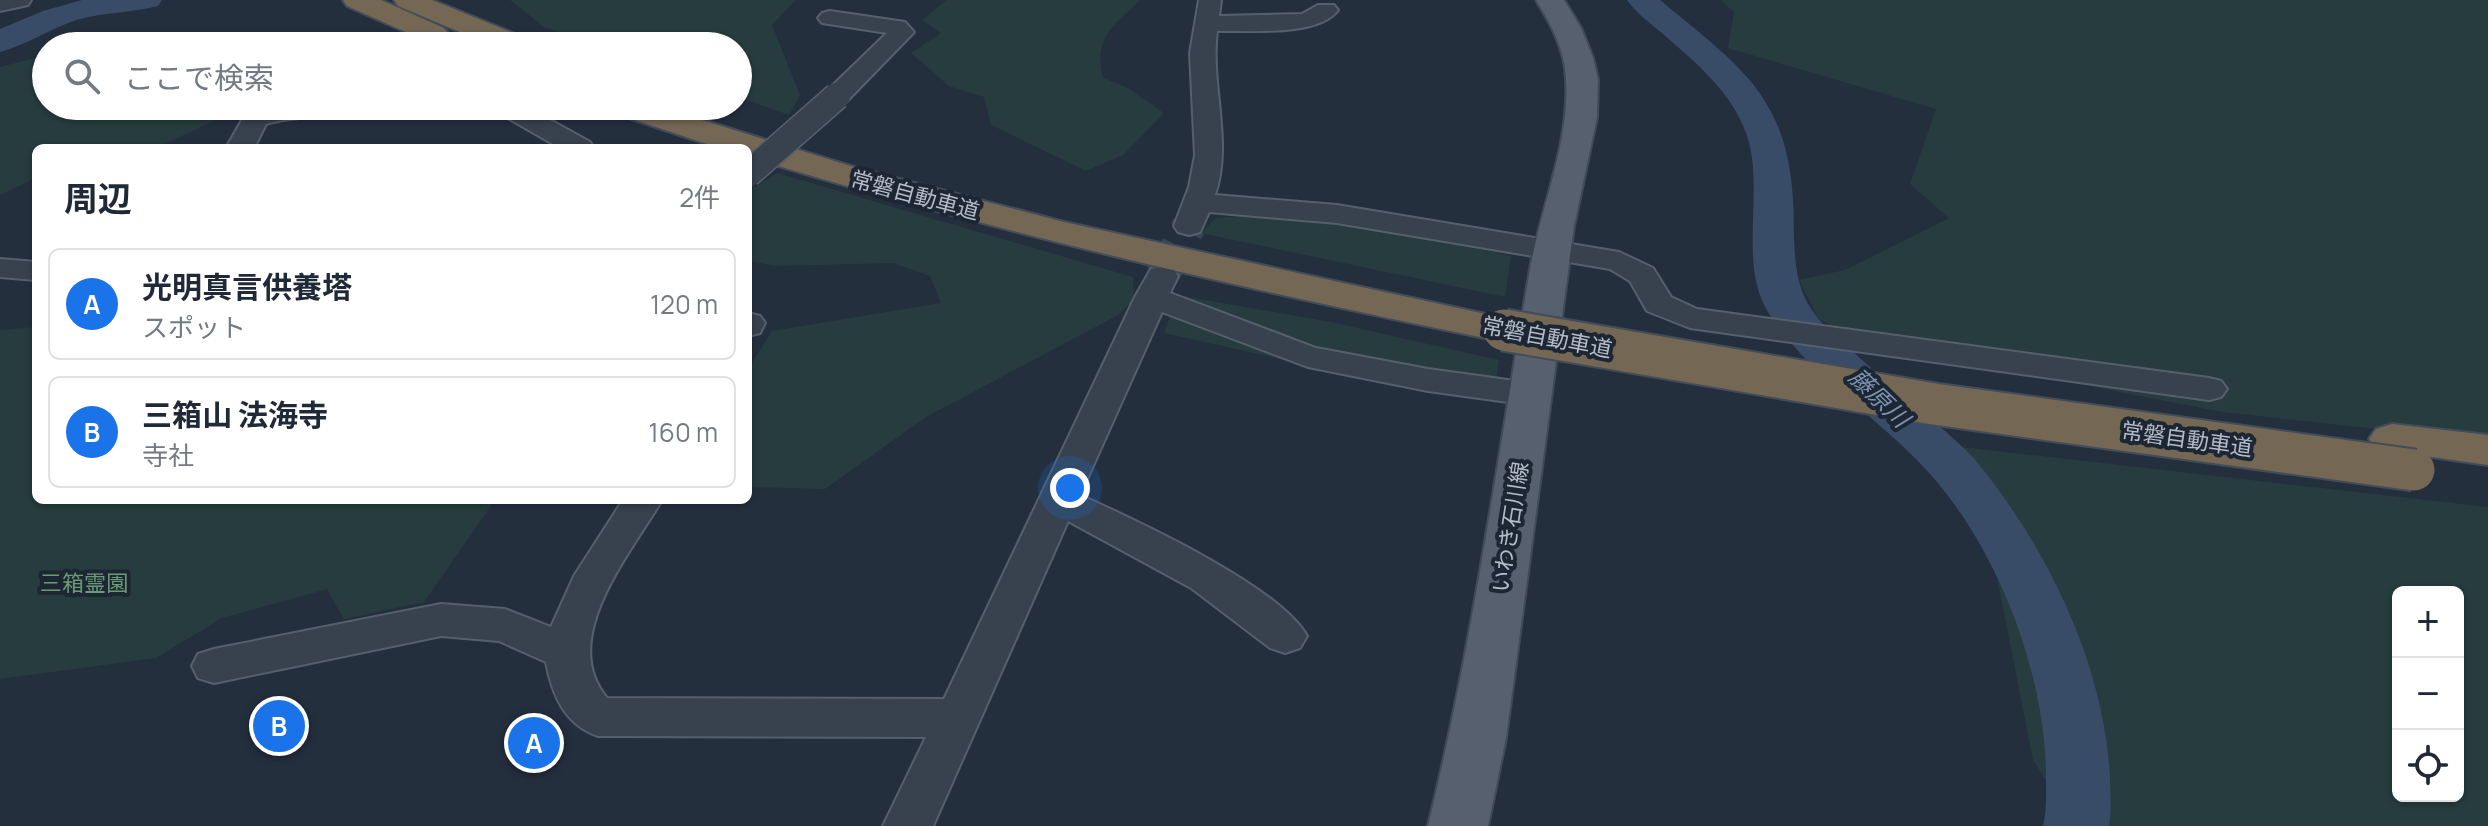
<!DOCTYPE html>
<html lang="ja">
<meta charset="utf-8">
<style>
:root{--surface:#fff;--page:#f6f6f7;--text:#1f2937;--muted:#747a83;--line:#e0e1e3;--accent:#1a73e8}
body{margin:0;font-family:Manrope,"Noto Sans JP",sans-serif;background:var(--page);color:var(--text)}
.controls{position:absolute;right:24px;bottom:24px;display:grid;overflow:hidden;border-radius:12px;box-shadow:0 2px 6px #0004}
.controls button{width:72px;height:72px;display:grid;place-items:center;padding:0;border:0;border-bottom:2px solid var(--line);background:var(--surface);color:var(--text);font:40px sans-serif}
.you{position:absolute;left:1070px;top:488px;width:28px;height:28px;margin:-20px;border:6px solid #fff;border-radius:50%;background:#1a73e8;box-shadow:0 0 0 12px #1a73e833}
.badge{display:grid;place-items:center;width:52px;height:52px;border-radius:50%;background:var(--accent);color:#fff;font-size:26px;font-weight:700}
.pin{position:absolute;translate:-50% -50%;border:4px solid #fff;box-shadow:0 2px 8px #0006}
.list{margin:0;padding:0;list-style:none}
h2{display:flex;justify-content:space-between;align-items:center;height:104px;margin:0;padding:0 32px;font-size:34px}
h2 small{font-size:26px;font-weight:400;color:var(--muted)}
.list li{display:grid;grid-template-columns:52px 1fr auto;gap:24px;align-items:center;box-sizing:border-box;height:112px;margin:0 16px 16px;padding:0 16px;border:2px solid var(--line);border-radius:12px}
.list b{display:block;font-size:30px;white-space:nowrap}
.list p{margin:0;font-size:26px;white-space:nowrap;color:var(--muted)}
.list em{font-size:26px;font-style:normal;color:var(--muted)}
.icon{flex:none;width:44px;height:44px;fill:none;stroke:currentColor;stroke-width:2;stroke-linecap:round;stroke-linejoin:round}
.map{position:relative;flex:none;width:2488px;height:826px;overflow:hidden}
.search{position:absolute;background:var(--surface);box-shadow:0 2px 6px #0004;left:32px;top:32px;width:720px;height:88px;display:flex;align-items:center;gap:20px;box-sizing:border-box;padding:0 28px;border-radius:44px;color:var(--muted);font-size:30px}
.panel{position:absolute;background:var(--surface);box-shadow:0 2px 6px #0004;left:32px;top:144px;width:720px;height:360px;border-radius:12px}
.map>svg:first-child{display:block}
.green{fill:#263c3f;fill-rule:evenodd}
.lines{fill:none;stroke-linecap:round;stroke-linejoin:round}
.river{fill:#394c67;fill-rule:evenodd}
.minor-tunnel{stroke:#3a4453;stroke-width:34;stroke-dasharray:34 17;stroke-linecap:butt}
.minor-casing{stroke:#565f6c;stroke-width:4}
.major-casing{stroke:#414a57;stroke-width:4}
.highway-casing{stroke:#434c59;stroke-width:4}
.minor{fill:#38414e;fill-rule:evenodd}
.major{fill:#56606e;fill-rule:evenodd}
.highway{fill:#746855;fill-rule:evenodd}
.minor-bridge-casing{stroke:#565f6c;stroke-width:29;stroke-linecap:butt}
.highway-bridge-casing{stroke:#434c59;stroke-width:45;stroke-linecap:butt}
.minor-bridge{stroke:#38414e;stroke-width:26}
.highway-bridge{stroke:#746855;stroke-width:41}
.labels{text-anchor:middle;dominant-baseline:central;stroke-width:8;stroke-linejoin:round;paint-order:stroke}
.street-label{font-size:22px;fill:#b4bcc9;stroke:#1d2633}
.park-label{font-size:22px;fill:#6b9a76;stroke:#1d2633}
.water-label{font-size:24px;font-style:italic;fill:#7c92b1;stroke:#1d2633}
</style>
<div class="map">
<svg width="2488" height="826" viewBox="0 0 2488 826">
<rect width="100%" height="100%" fill="#242f3e"/>
<g class="green">
<path d="M510,0h286l-24,25 28,70 -11,20 -51,-18v-51h-141l-53,-19z"/>
<path d="M947,0h193c-27,27 -47,37 -37,78l23,9 38,26 -41,42 -37,16 -95,-46 -7,-28 -35,-11 -38,-33 30,-20 -19,-13z"/>
<path d="M1720,0h768v441l-266,-29 -241,-47 -97,-7 -66,-40 -19,-38 46,-10 104,-52 -39,-34 26,-75 -208,-61 6,-36z"/>
<path d="M118,36l297,6 -14,4h-321z"/>
<path d="M46,55v51h200l-90,42h-120v30l-36,17v-128z"/>
<path d="M777,173l356,104 1,23 -16,15 -192,102 -101,72 -77,-2v-118l24,-38 169,-28 -11,-27 -37,-13 -116,3 -29,-5v-69z"/>
<path d="M1274,215l134,19 103,22 -6,41 -304,-64 15,-15z"/>
<path d="M1177,295l154,27 168,38 -3,19 -190,-10 -30,-11 -112,-25z"/>
<path d="M36,327v173h459l-71,102 -80,17 -17,-30 -105,29 -66,40 -156,21v-349z"/>
<path d="M1952,446l536,61v319h-413l-42,-66 -36,-183zM2398,592h60v204h-60z"/>
</g>
<g class="lines">
<g class="river">
<path d="M82,0h80l-4,6c-27,7 -55,6 -82,14 -26,9 -50,25 -76,32v-23l43,-18z"/>
<path d="M1627,0h33c76,64 127,93 133,200 2,32 -2,73 14,102 10,19 29,35 45,49 39,36 82,68 120,105 73,87 132,206 138,321 0,17 2,33 -1,49h-66c4,-16 3,-32 3,-48 0,-108 -52,-241 -129,-318 -48,-49 -112,-89 -149,-148 -31,-50 -2,-125 -22,-179 -15,-42 -51,-71 -84,-100 -12,-10 -26,-20 -35,-33z"/>
</g>
<path class="minor-tunnel" d="M1162,276l27,-50"/>
<g class="minor-casing">
<g id="minor">
<path d="M0,0h31l-3,5 -28,6z"/>
<path d="M1199,0h22l-2,16 83,-2 16,-9h16l4,5c-20,27 -89,20 -121,21 -7,54 16,111 -2,164l122,10 282,47 34,16 18,29 26,12 512,69 12,3 6,8 -6,8 -12,3 -519,-72 -43,-17 -17,-30 -20,-12 -273,-46 -128,-11 -9,20 -11,3 -11,-3 -4,-6 15,-39 6,-32 -5,-102z"/>
<path d="M830,11l75,11 9,10 -68,70h-18l-4,-6 4,-6 59,-57 -65,-10 -4,-5 4,-5z"/>
<path d="M270,106h81l-4,6c-27,6 -54,4 -81,12l-12,24h-28l20,-35z"/>
<path d="M493,106h32l65,36 4,6h-34l-63,-36z"/>
<path d="M0,259l36,3v18l-36,-3z"/>
<path d="M1162,267l11,2 5,7 -8,17 146,55 112,21 102,14 13,3 5,8 -5,8 -13,3 -102,-14 -120,-24 -146,-55 -82,183c55,25 199,91 227,141l-7,12 -15,5 -15,-5 -79,-60 -123,-67 -135,305h-50l43,-89 -328,-1c-33,-11 -46,-41 -52,-74l-47,-21 -58,-5 -227,47 -16,-5 -6,-12 6,-12 16,-5 227,-45 64,5 46,18 23,-51 49,-76h39c-31,53 -105,139 -55,198l337,1 191,-402 16,-28z"/>
<path d="M748,313l12,3 5,7 -5,10 -12,3z"/>
</g>
</g>
<g class="major-casing">
<path id="major" d="M1536,0h28l17,28 12,30 5,22 -1,37 -23,109 -68,512 -18,88h-60c45,-183 70,-371 102,-557 11,-62 40,-127 36,-190 -1,-29 -15,-55 -30,-79z"/>
</g>
<g class="highway-casing">
<g id="highway">
<path d="M343,0h38l63,28 5,6 -5,6 -10,3 -10,-3 -77,-34z"/>
<path d="M394,0h38l98,40 4,6h-41l-95,-40z"/>
<path d="M609,106h48l197,61 210,55 440,96 14,3 6,9 -6,9 -14,3c-254,-52 -507,-109 -756,-185v-9h-29l-105,-35z"/>
<path d="M2392,424l96,11v30l-112,-16 -7,-10 7,-10z"/>
</g>
</g>
<use href="#minor" class="minor"/>
<use href="#major" class="major"/>
<use href="#highway" class="highway"/>
<g class="minor-bridge-casing">
<path id="minor-bridge" d="M748,174l89,-78"/>
</g>
<g class="highway-bridge-casing">
<path id="highway-bridge" d="M1504,330l430,74 480,66"/>
</g>
<use href="#minor-bridge" class="minor-bridge"/>
<use href="#highway-bridge" class="highway-bridge"/>
</g>
<g class="labels">
<g class="street-label">
<text transform="translate(915 195) rotate(15)">常磐自動車道</text>
<text transform="translate(1547 337) rotate(11)">常磐自動車道</text>
<text transform="translate(2187 439) rotate(8)">常磐自動車道</text>
<text transform="translate(1510 527) rotate(-81)">いわき石川線</text>
</g>
<g class="park-label">
<text x="84" y="583">三箱霊園</text>
</g>
<g class="water-label">
<text transform="translate(1880 397) rotate(44)">藤原川</text>
</g>
</g>
</svg>
<div class="controls">
<button>+</button>
<button>−</button>
<button><svg class="icon" aria-label="locate" viewBox="0 0 24 24"><circle cx="12" cy="12" r="6"/><path d="M12 2v4M12 18v4M2 12h4M18 12h4"/></svg></button>
</div>
<div class="you"></div>
<div class="pin badge" style="left:534px;top:743px">A</div>
<div class="pin badge" style="left:279px;top:726px">B</div>
<div class="search"><svg class="icon" aria-label="search" viewBox="0 0 24 24"><circle cx="10" cy="10" r="6"/><path d="M15 15l6 6"/></svg>ここで検索</div>
<section class="panel">
<h2>周辺<small>2件</small></h2>
<ul class="list">
<li><span class="badge">A</span><div><b>光明真言供養塔</b><p>スポット</p></div><em>120 m</em></li>
<li><span class="badge">B</span><div><b>三箱山 法海寺</b><p>寺社</p></div><em>160 m</em></li>
</ul>
</section>
</div>
